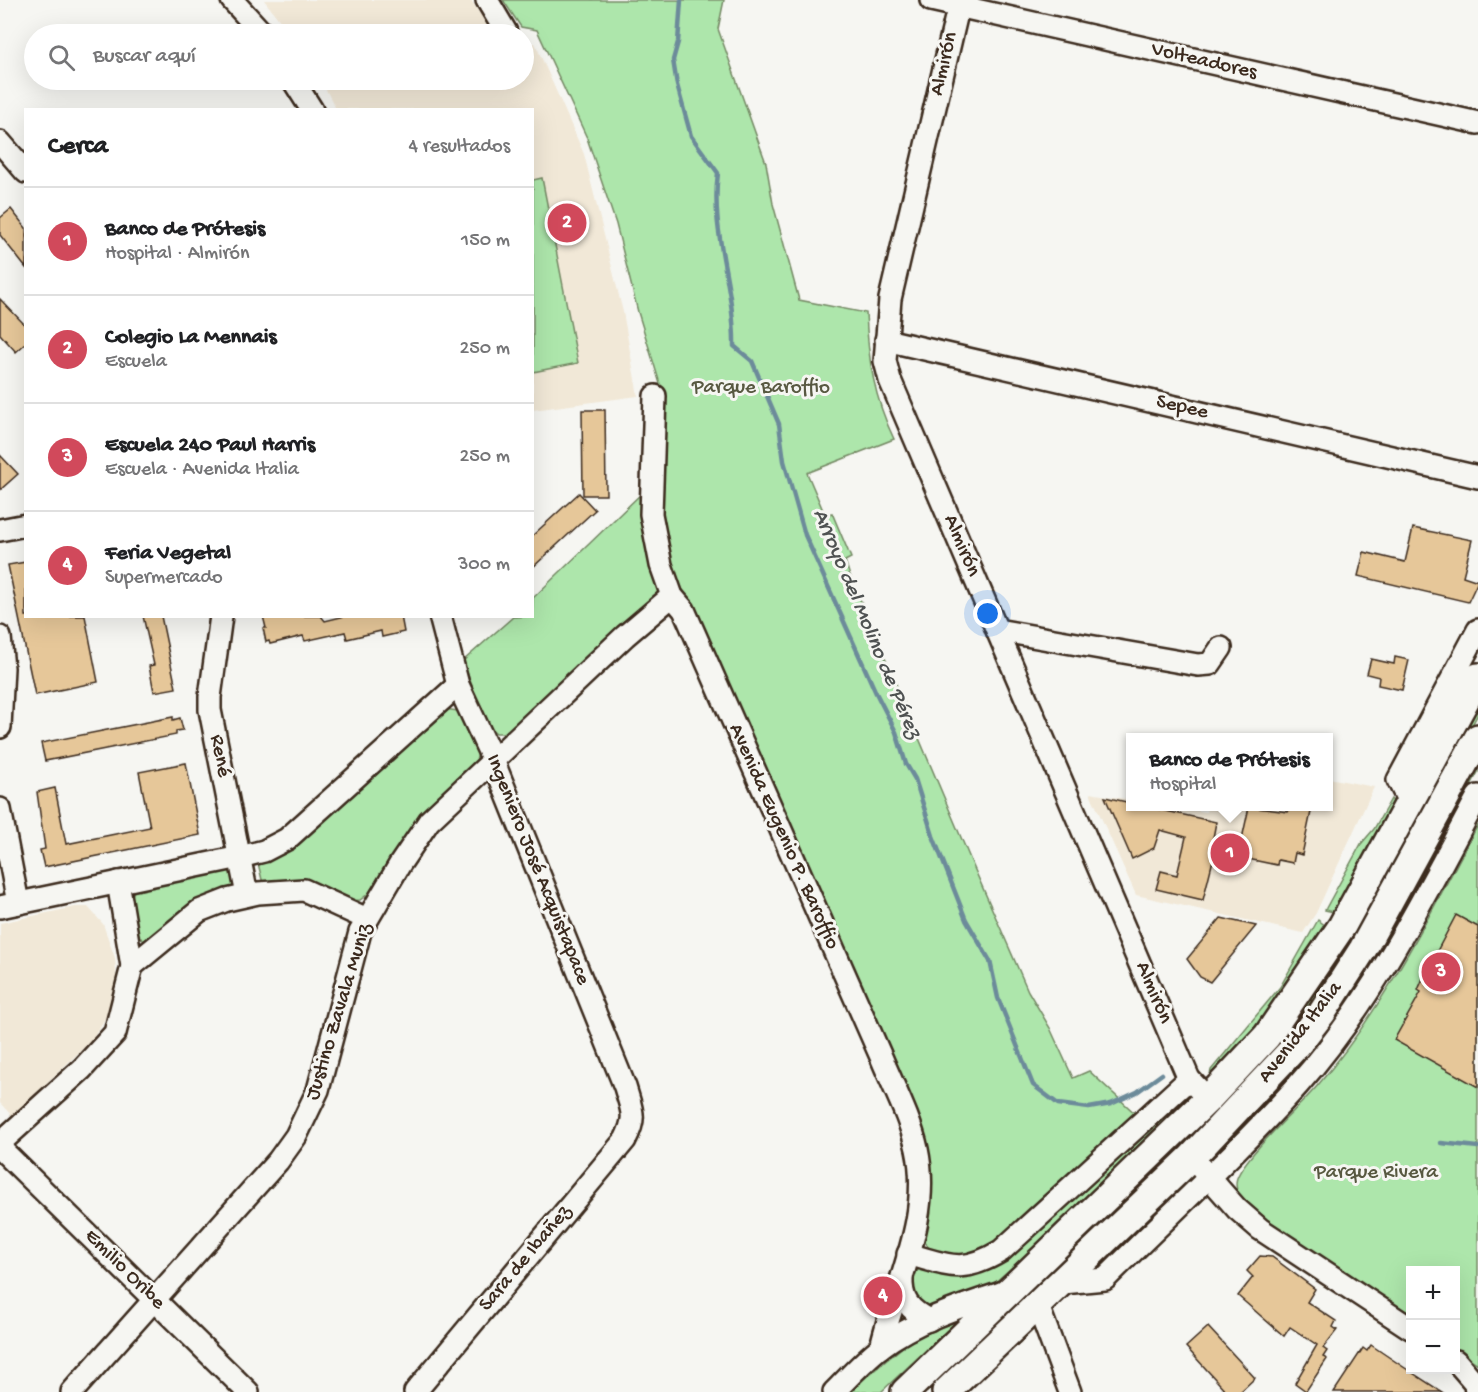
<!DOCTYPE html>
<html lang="es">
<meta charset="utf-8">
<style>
:root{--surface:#fff;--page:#f6f6f6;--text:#202124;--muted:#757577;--line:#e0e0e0;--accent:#d1495b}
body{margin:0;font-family:"Gochi Hand",sans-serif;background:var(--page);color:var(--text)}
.controls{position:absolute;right:18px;bottom:18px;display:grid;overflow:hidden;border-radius:0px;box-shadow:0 6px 24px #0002}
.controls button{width:54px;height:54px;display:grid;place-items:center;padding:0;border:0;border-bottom:2px solid var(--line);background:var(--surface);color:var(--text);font:30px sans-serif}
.you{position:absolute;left:988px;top:614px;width:21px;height:21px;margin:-15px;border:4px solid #fff;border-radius:50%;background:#1a73e8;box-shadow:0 0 0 9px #1a73e833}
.badge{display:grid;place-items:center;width:39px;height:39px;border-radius:50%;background:var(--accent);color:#fff;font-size:20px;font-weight:700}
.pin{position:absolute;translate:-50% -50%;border:3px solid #fff;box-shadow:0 2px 6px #0006}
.popup{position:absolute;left:1126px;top:733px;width:207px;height:78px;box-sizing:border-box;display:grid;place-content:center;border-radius:0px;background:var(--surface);filter:drop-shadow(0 2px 4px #0005);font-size:20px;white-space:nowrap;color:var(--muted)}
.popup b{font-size:22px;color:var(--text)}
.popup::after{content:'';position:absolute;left:50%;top:100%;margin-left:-12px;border:12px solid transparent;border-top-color:var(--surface)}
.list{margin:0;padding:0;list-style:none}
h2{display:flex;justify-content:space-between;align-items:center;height:78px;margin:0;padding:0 24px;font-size:26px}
h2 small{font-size:20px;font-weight:400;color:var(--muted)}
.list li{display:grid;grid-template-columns:39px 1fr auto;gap:18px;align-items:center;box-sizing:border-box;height:108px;padding:0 24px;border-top:2px solid var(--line)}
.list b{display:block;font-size:22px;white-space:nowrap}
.list p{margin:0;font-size:20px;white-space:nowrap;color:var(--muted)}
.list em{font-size:20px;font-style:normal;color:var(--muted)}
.icon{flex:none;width:33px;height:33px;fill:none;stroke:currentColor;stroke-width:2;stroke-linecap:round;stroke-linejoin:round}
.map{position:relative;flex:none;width:1478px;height:1392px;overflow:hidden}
.search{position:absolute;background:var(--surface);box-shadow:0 6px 24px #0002;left:24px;top:24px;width:510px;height:66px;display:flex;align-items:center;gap:15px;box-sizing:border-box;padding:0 21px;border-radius:33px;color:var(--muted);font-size:22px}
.panel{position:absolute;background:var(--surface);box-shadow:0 6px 24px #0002;left:24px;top:108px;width:510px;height:510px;border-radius:0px}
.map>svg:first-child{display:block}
.built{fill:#f1e8d7}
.green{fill:#ade6ab;stroke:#748864;stroke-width:1.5}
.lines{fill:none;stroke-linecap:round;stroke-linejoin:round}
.stream{stroke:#6c8b9a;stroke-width:4.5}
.building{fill:#e6c799;stroke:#3b2a1e;stroke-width:1.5}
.minor-casing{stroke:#3b2a1e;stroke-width:26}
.major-casing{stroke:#3b2a1e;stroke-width:32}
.minor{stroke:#f6f6f2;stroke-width:21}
.major{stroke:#f6f6f2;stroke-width:27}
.labels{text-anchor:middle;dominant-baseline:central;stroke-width:6;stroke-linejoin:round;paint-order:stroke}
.street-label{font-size:21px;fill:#3b2a1e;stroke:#f6f6f2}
.park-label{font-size:21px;fill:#585941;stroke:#f6f6f2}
.water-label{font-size:22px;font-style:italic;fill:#4f5252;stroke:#f6f6f2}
</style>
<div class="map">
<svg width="1478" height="1392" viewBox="0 0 1478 1392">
<rect width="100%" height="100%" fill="#f6f6f2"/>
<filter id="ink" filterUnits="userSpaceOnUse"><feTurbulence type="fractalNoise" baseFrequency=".0167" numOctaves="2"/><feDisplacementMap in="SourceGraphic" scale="12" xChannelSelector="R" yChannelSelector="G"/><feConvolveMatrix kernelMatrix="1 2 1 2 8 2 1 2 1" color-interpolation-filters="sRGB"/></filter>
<g filter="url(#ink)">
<g class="built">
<path d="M264,0h207l22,34h-203z"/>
<path d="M535,43l49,111 39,158 15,84 -105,14 -1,-300 -196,-1 -15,-29h203v-33z"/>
<path d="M1329,778l45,9 -58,126 -13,20 -167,-38 -46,-102 41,7v6l40,1 35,5 2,-6h121z"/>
<path d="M75,907h13l15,17 12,34 2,28 -8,26 -17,28 -80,76 -12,-13v-180z"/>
</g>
<g class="green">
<path d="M503,0h221l-6,29 48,134 7,41 26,96 67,13c2,46 8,85 28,126l-87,34 18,42 7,-2 19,45 -6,3 4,12 122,288 57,130 22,37 23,50 16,-7 51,47 -150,133 -20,7 -32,-4 -8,-4 -7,-12 6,-42 -242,-597 -26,-56 -4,-21 8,-122 -27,-88 -22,-88 -29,-86 -50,-108 -16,-3z"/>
<path d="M542,178l36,185 -45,9v-192z"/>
<path d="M642,493l21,101 -156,139h-11l-10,-9 -23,-63 50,-44 19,-1 1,-18z"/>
<path d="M1478,701v13c-58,107 -111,222 -186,318 -23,30 -51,57 -76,85l-9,-2 80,-86 38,-53 28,-45z"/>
<path d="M444,709l14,2 4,3 16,37 -2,11 -58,58 -50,74 -8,6 -9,1 -88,-17 -5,-21z"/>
<path d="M1478,765v7l-58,110 -5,20 -78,117 -60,76 -65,64 -1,-3c31,-30 63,-61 91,-95 73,-89 122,-196 176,-296z"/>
<path d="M1391,799l3,3 -59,108 -2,2 -8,-2 36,-66 13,-15z"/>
<path d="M1478,825v539l-22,-14v-80h-46v51l-168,-117c-3,-8 -8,-17 -5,-26 9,-24 62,-70 81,-93 67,-78 111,-170 160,-260z"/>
<path d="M231,868l5,17 -9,7 -75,48 -8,1c-13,-10 -19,-41 -7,-54z"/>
<path d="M1318,920l8,6c-16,25 -93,143 -116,149l1,-5 69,-83z"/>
<path d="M1173,1107l2,5 -140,135 -42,37 -62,26 -19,-9v-24l7,-8 43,5z"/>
<path d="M1206,1117l7,2 -286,273h-8z"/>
<path d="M1195,1171l2,4 -100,95 -4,-2z"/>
<path d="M959,1319l-78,73h-33l62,-51z"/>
</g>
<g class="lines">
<g class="stream">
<path d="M681,0l-3,42 -5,18 4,25 14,51 27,37c-8,58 17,115 16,173l18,15 27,63 5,37 21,74 71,158 20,39 10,32 9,15 18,57 33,84 24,41 8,37 35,87 25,19 31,4 22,-4 26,-12 25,-18"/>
<path d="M1441,1143l37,4"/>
</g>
</g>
<g class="building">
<path d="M11,209l15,19v40l-26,-33v-17z"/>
<path d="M0,299l26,27v17l-10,9 -16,-18z"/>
<path d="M582,410h23l1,85h-23z"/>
<path d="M0,455l18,19 -18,16z"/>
<path d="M579,493l16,17 -63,58v-32z"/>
<path d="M1413,528l59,12 -9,36 15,5 -10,21 -110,-26 6,-24 41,10z"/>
<path d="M26,562v54h59l13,66 -63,13 -27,-130z"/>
<path d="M143,616h18l15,72 -22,4 -5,-26 5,-1z"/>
<path d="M263,616h58l4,5 20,-5h56l3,16 -22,5 -1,-6 -34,8 -2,-7 -40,9 -2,-5 -33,8 -1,-3 -3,1 -3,-14h3z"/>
<path d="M1395,657l14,3 -7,30 -24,-5 1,-8 -12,-3 4,-15 23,5z"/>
<path d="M173,717v3l7,-2 3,12 -7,1v4l-131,26 -4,-18z"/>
<path d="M186,763l14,72 -156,32 -4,-17 5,-1 -8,-57 18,-4 11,56 84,-17 -11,-55z"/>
<path d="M1105,797l26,6v4h17l68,15 -3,16 5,2 -15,60 -47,-11 5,-18 16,4 9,-38 -26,-7 -6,18 -22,11z"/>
<path d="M1249,807l39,5 1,-5h23l-10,48 -7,-2 -2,10 -15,-3 -1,5 -39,-8z"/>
<path d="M1456,915l22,12v160l-84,-47 27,-48 -3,-2 7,-16z"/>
<path d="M1221,918l35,8 -46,56 -10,-5 -13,-18z"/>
<path d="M1260,1256l12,1 43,32 -8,13 29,19 -3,6 4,3 -14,18 4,3 -4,6 4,2 -21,32 -11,-8 22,-38 -27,-18 -6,9 -46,-40 15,-19 -6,-6z"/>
<path d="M1208,1327l47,51 -15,14h-13l-41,-45z"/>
<path d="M1371,1345l31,21 40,26h-108l29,-44 4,3z"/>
</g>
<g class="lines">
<g class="minor-casing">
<g id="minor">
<path d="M232,0l31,34"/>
<path d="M487,0l19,32"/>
<path d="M931,0l547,123"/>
<path d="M960,0l-70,299 -5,62 5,19 299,699 19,20"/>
<path d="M293,80l19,30"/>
<path d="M0,142l26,30"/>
<path d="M886,340l592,137"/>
<path d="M655,396l-4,118 10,51 11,31 12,14 198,449c12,29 28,59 35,90 15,69 -21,133 -36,198"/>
<path d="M0,530l26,-5"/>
<path d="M221,616l-11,81v13l37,185"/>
<path d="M997,630l201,35 12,-1 11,-16"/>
<path d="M0,637l3,31 -3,59"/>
<path d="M1410,804l-12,-24 80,-150"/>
<path d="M0,809l18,94"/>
<path d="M0,907l240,-50 24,-6 23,-12 171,-154"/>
<path d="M132,966l67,-55 28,-11 31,-7 46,-3 63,29"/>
<path d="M0,1143l82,-74 33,-36 17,-67 -14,-84"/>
<path d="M0,1148l248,244"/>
<path d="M1200,1167l37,42 23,20 150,99"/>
<path d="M908,1254c41,11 53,21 93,-3l188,-172"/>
<path d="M902,1277c-1,23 7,33 27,43"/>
<path d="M1063,1283l42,-4c64,-64 132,-126 193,-194 75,-84 127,-190 180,-289"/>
<path d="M1038,1306l32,86"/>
<path d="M1456,1361l19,22 1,9"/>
<path d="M72,1392l206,-231 18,-25 22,-46 42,-158 40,-68 29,-43 196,-185 47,-40"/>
<path d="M415,1392l210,-252c12,-23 7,-29 0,-53l-132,-327 -35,-75 -18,-69"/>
<path d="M834,1392c15,-15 30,-32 47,-45 35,-27 84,-42 126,-56"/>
</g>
</g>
<g class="major-casing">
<g id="major">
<path d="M905,1392l303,-293 59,-63 75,-110 136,-249"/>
<path d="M946,1392l245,-234 106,-113 25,-32 41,-64 115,-211"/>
</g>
</g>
<use href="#minor" class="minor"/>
<use href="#major" class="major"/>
</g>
</g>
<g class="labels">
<g class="street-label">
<text transform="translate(1204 62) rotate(13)">Volteadores</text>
<text transform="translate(945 64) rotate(-77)">Almirón</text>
<text transform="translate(1182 408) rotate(13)">Sepee</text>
<text transform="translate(961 546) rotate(67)">Almirón</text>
<text transform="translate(219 756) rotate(79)">René</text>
<text transform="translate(783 837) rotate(66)">Avenida Eugenio P. Baroffio</text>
<text transform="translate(537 870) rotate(68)">Ingeniero José Acquistapace</text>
<text transform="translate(1153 993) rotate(67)">Almirón</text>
<text transform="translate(340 1012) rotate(-73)">Justino Zavala Muniz</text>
<text transform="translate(1301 1033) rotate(-52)">Avenida Italia</text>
<text transform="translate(526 1259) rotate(-50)">Sara de Ibañez</text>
<text transform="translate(124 1270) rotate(45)">Emilio Oribe</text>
</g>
<g class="park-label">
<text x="761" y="388">Parque Baroffio</text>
<text x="1376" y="1173">Parque Rivera</text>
</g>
<g class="water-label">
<text transform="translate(866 624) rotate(67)">Arroyo del Molino de Pérez</text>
</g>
</g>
</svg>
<div class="controls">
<button>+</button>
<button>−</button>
</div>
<div class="you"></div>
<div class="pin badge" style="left:1230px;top:853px">1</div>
<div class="popup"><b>Banco de Prótesis</b>Hospital</div>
<div class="pin badge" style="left:567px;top:223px">2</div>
<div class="pin badge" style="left:1441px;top:972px">3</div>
<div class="pin badge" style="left:883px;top:1296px">4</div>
<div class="search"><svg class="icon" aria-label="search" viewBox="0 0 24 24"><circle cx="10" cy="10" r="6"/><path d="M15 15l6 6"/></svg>Buscar aquí</div>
<section class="panel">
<h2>Cerca<small>4 resultados</small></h2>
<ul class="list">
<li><span class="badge">1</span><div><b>Banco de Prótesis</b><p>Hospital · Almirón</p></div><em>150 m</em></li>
<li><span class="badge">2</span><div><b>Colegio La Mennais</b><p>Escuela</p></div><em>250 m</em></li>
<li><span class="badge">3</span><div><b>Escuela 240 Paul Harris</b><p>Escuela · Avenida Italia</p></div><em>250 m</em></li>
<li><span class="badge">4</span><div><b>Feria Vegetal</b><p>Supermercado</p></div><em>300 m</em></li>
</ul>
</section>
</div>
